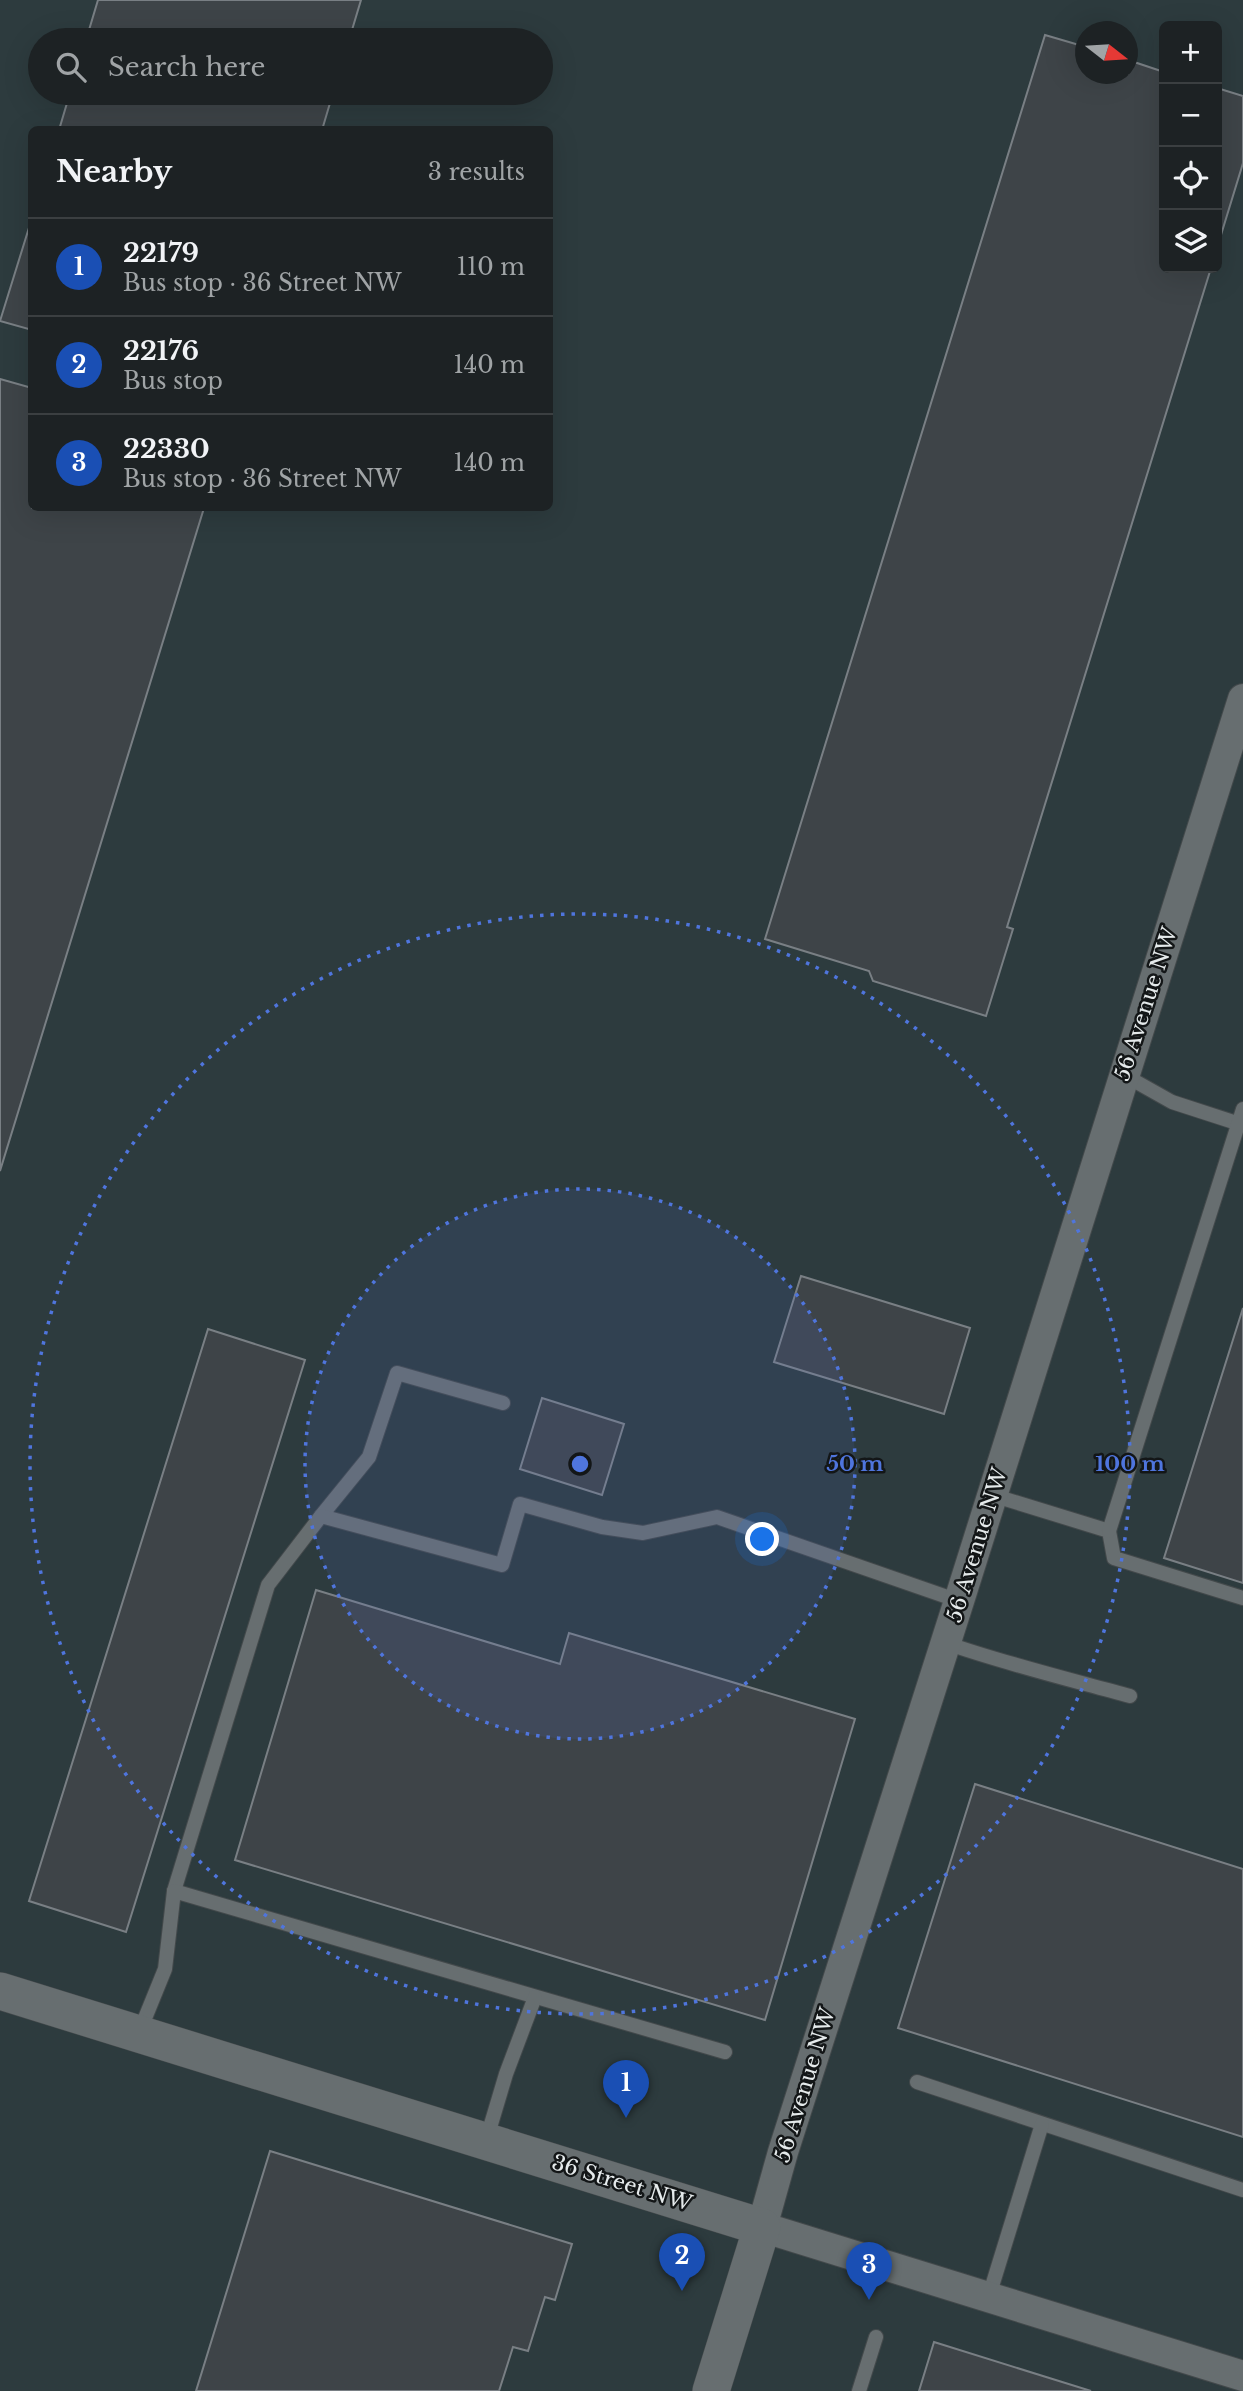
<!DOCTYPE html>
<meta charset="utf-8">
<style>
:root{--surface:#1d2224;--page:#2a2f31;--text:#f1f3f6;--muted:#a0a4a6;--line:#3b3f41;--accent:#2563eb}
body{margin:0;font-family:"Libre Baskerville",serif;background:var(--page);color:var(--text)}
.controls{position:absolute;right:21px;top:21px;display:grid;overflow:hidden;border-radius:10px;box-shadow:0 7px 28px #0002}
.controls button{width:63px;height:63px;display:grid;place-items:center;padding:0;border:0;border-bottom:2px solid var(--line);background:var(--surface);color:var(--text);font:35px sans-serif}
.compass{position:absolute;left:1075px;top:21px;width:63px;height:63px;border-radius:50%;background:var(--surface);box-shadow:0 7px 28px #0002;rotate:107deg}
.you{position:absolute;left:763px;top:1540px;width:24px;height:24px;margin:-18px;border:5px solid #fff;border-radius:50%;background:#1a73e8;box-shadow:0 0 0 10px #1a73e833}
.badge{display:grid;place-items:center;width:46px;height:46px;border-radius:50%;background:var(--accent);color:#fff;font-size:23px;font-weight:700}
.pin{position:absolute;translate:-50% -58px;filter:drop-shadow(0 2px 4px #0008)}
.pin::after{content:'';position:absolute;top:37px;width:24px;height:21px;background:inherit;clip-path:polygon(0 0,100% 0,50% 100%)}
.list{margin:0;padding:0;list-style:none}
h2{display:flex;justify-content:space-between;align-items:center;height:91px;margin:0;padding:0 28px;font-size:30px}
h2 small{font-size:23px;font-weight:400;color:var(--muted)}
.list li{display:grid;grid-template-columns:46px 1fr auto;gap:21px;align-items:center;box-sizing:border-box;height:98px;padding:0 28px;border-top:2px solid var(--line)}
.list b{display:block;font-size:26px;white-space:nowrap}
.list p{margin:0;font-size:23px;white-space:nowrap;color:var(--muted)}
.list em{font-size:23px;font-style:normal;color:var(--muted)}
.icon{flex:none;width:38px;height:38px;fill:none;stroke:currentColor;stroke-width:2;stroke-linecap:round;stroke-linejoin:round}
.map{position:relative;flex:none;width:1243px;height:2391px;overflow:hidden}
.search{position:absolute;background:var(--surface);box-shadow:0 7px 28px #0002;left:28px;top:28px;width:525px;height:77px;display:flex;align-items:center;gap:18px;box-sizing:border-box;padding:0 24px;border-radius:38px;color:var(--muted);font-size:26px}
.panel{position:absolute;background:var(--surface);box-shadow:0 7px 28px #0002;left:28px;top:126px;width:525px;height:385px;border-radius:10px}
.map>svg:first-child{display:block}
.built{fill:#2d3b3e;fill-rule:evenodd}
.building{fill:#3e4448;stroke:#797f84;stroke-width:2}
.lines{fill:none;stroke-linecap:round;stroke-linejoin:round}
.service-casing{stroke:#43494b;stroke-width:16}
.minor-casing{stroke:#43494b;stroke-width:32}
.tertiary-casing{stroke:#43494b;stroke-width:38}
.service{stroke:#676e70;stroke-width:14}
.minor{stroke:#676e70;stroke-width:30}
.tertiary{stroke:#676e70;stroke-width:37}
.ring{fill:none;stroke:#4f75dd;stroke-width:3.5;stroke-dasharray:3.5 7}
.labels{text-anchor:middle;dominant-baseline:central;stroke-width:5;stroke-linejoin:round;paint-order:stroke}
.street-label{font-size:21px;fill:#e5eaeb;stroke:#131617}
.centre{fill:#4f75dd;stroke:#131617;stroke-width:3.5}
.ring-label{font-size:21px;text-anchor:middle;font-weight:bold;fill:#4f75dd;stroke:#131617;stroke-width:5;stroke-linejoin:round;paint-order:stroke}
</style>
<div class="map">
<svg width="1243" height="2391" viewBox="0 0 1243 2391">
<rect width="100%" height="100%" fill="#272e30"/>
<path class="built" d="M0,0h1243v2391h-1243zM1164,26h53v242h-53zM1086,32h42v42h-42zM40,40h501v53h-501zM32,130h518v378h-518z"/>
<g class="building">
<path d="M98,0h263l-12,40h-263z"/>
<path d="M1045,35l41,12v27h42v-14l36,12v196h47l-204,659 6,2 -27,87 -113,-35 -4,-10 -104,-32z"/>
<path d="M1217,88l26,8v67l-26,85z"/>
<path d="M70,93h263l-11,37h-263z"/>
<path d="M32,218v112l-32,-9z"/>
<path d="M0,379l32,9v120h172l-204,663z"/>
<path d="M801,1276l169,52 -26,86 -170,-52z"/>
<path d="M1243,1308v275l-79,-25z"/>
<path d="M208,1329l97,31 -179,572 -97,-31z"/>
<path d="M542,1398l82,26 -22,71 -82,-26z"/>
<path d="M316,1590l244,74 9,-31 286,86 -90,301 -530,-160z"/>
<path d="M975,1784l268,85v268l-345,-109z"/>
<path d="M270,2151l302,93 -17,56 -10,-3 -17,54 -15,-4 -14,44h-303z"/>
<path d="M934,2342l157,49h-172z"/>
</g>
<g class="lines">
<g class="service-casing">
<g id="service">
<path d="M1124,1075l48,27 71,23"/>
<path d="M992,1495l117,36 5,27 129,40"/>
<path d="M321,1516l48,-59 28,-84 106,30"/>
<path d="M1109,1531l134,-422"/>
<path d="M946,1643c60,21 122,36 184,53"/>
<path d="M174,1891l94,-306 53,-69 181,49 18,-61 82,23 41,6 74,-16 242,84"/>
<path d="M139,2033l26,-64 9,-78 551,161"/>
<path d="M917,2082l326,108"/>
<path d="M486,2141l20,-67 29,-77"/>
<path d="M989,2296l53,-172"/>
<path d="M859,2391l17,-54"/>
</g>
</g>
<g class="minor-casing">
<path id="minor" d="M1243,699l-284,902 -176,551 -21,75 481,149"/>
</g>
<g class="tertiary-casing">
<path id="tertiary" d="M0,1991l762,236 -51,164"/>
</g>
<use href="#service" class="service"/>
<use href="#minor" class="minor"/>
<use href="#tertiary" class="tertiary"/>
</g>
<circle cx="580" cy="1464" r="275" fill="#4f75dd" fill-opacity=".12"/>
<g class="ring">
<circle cx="580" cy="1464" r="275"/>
<circle cx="580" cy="1464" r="550"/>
</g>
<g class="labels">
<g class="street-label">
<text transform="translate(1146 1004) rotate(-72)">56 Avenue NW</text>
<text transform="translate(977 1545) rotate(-73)">56 Avenue NW</text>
<text transform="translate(805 2085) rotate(-73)">56 Avenue NW</text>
<text transform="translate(622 2183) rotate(17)">36 Street NW</text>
</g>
</g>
<circle cx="580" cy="1464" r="10" class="centre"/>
<g class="ring-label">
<text x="855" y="1471">50 m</text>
<text x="1130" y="1471">100 m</text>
</g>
</svg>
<div class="controls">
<button>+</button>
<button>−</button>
<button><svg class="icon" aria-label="locate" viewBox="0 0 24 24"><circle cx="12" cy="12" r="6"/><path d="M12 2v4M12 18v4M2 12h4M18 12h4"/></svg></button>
<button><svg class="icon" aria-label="layers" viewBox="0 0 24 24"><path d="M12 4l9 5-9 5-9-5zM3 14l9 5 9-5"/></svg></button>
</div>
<svg class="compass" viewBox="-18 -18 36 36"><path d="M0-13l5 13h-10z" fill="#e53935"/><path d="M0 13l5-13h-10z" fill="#a0a4a6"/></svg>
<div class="you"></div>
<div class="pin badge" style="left:626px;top:2118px;background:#1a4fb4">1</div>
<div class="pin badge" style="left:682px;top:2291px;background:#1a4fb4">2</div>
<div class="pin badge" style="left:869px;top:2300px;background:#1a4fb4">3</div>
<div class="search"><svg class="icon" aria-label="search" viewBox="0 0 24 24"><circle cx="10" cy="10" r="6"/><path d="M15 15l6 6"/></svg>Search here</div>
<section class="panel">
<h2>Nearby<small>3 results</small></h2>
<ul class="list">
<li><span class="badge" style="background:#1a4fb4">1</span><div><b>22179</b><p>Bus stop · 36 Street NW</p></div><em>110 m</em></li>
<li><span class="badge" style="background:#1a4fb4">2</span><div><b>22176</b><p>Bus stop</p></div><em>140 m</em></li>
<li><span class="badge" style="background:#1a4fb4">3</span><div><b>22330</b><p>Bus stop · 36 Street NW</p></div><em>140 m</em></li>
</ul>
</section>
</div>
